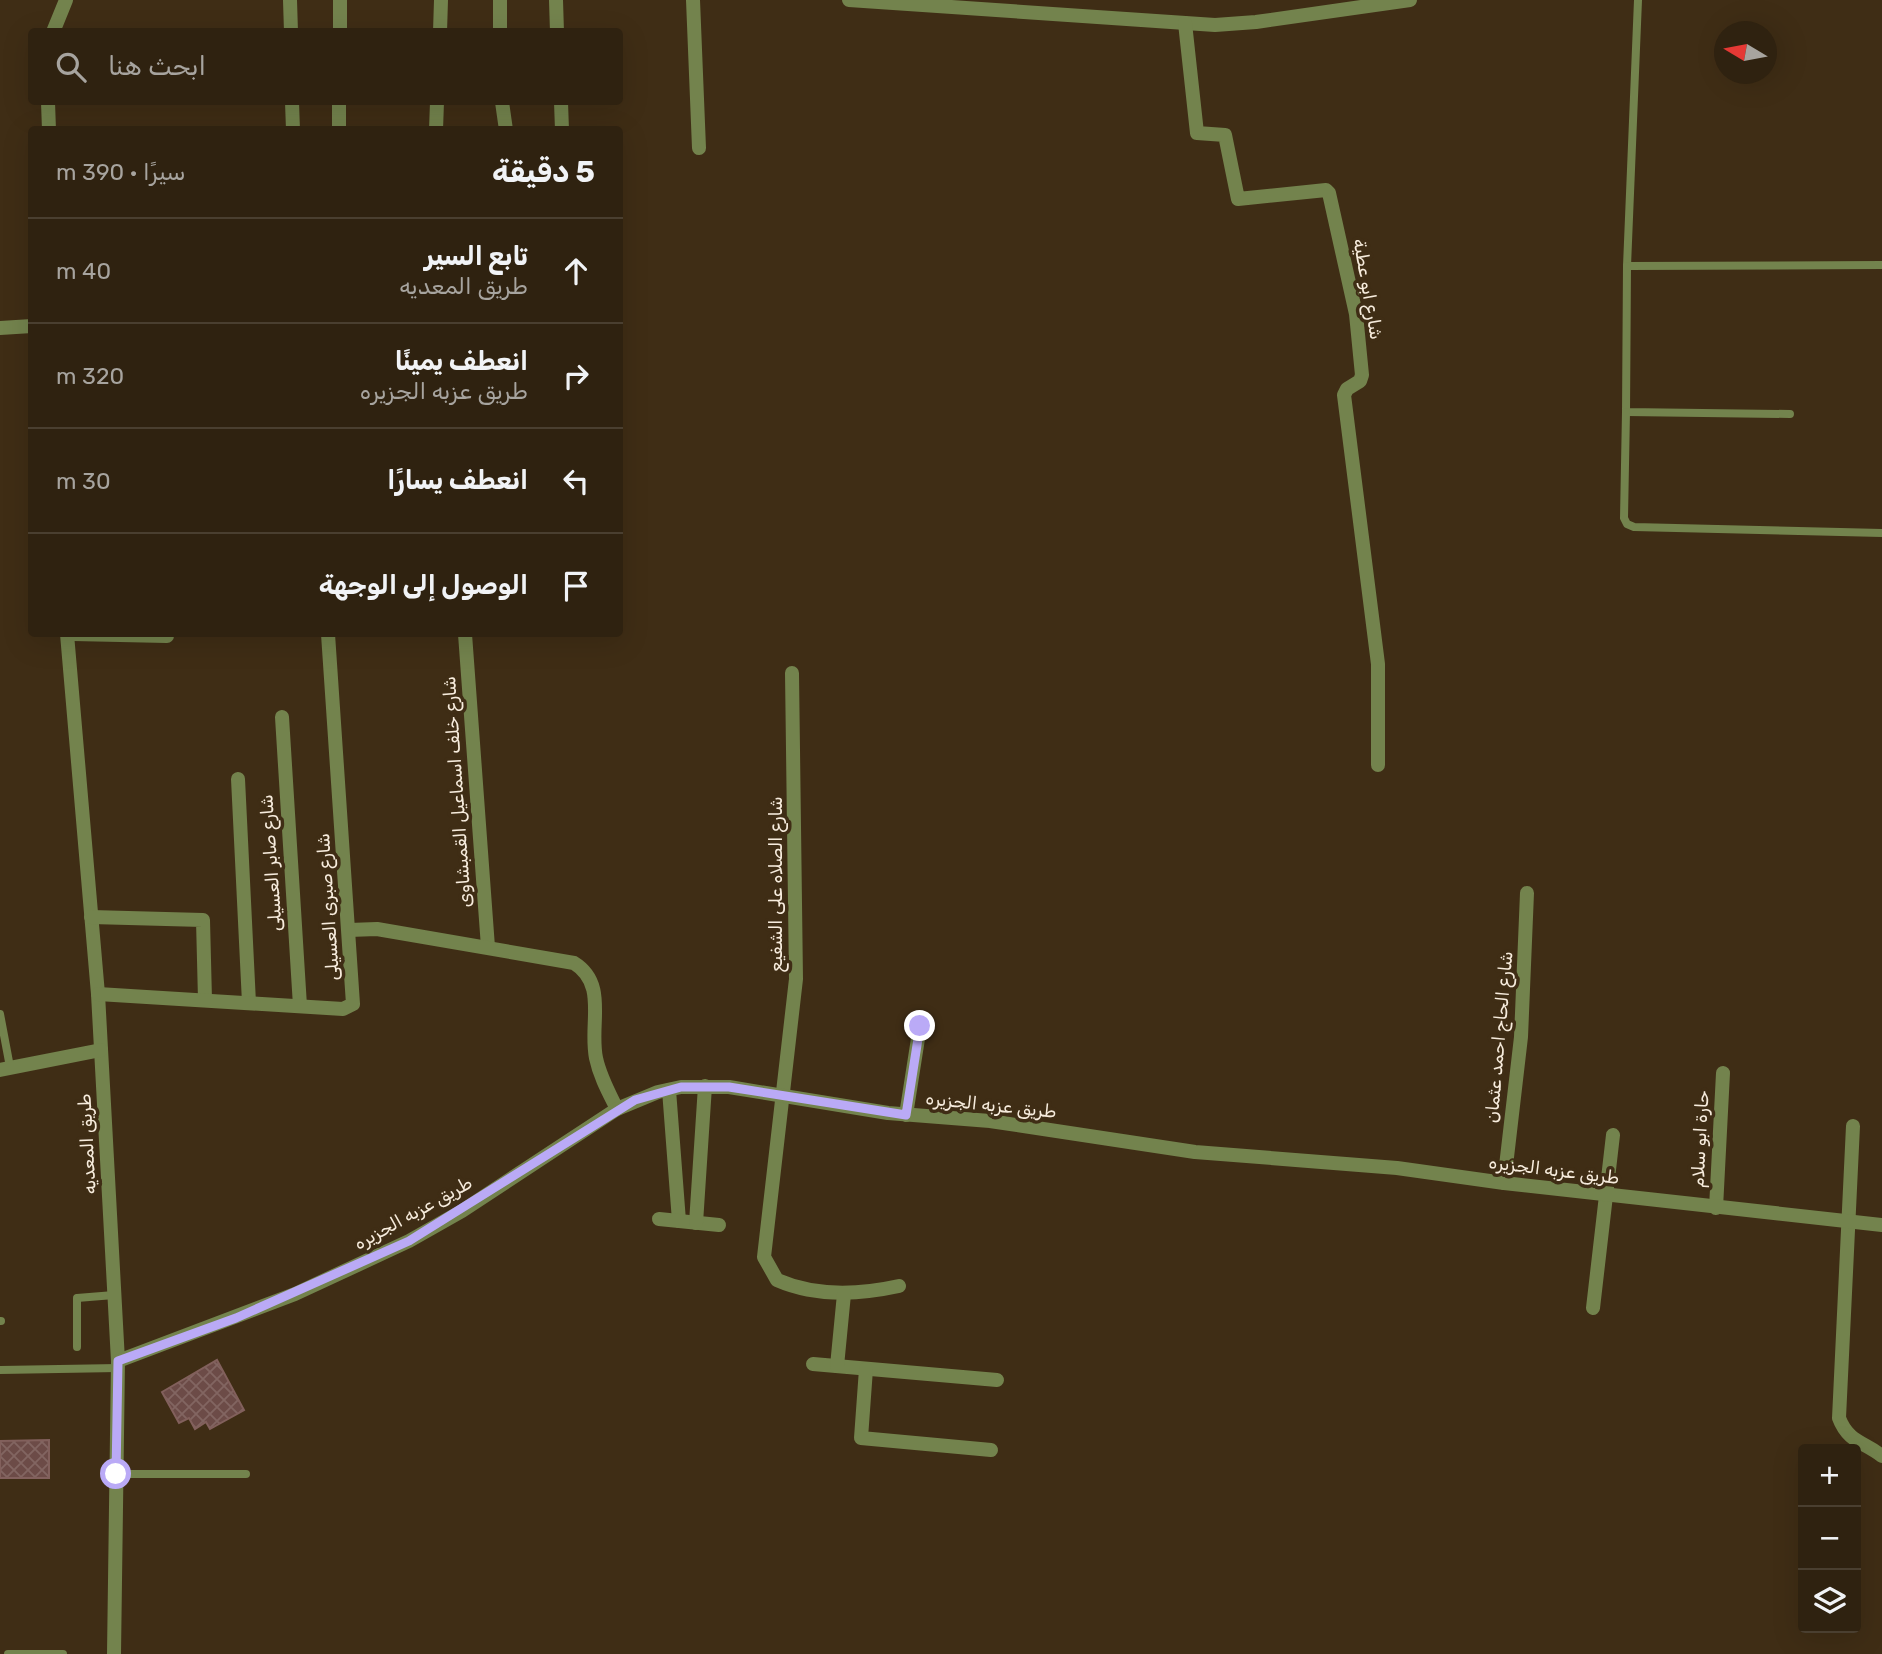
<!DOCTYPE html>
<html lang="ar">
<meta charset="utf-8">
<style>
:root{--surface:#2f2210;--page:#3b2f1e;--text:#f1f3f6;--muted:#a7a49f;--line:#4a3f30}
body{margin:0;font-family:Rubik,"Noto Sans Arabic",sans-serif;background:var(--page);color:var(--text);direction:rtl}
.controls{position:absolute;right:21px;bottom:21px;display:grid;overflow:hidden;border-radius:7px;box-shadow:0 7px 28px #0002}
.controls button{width:63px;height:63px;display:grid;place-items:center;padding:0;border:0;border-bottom:2px solid var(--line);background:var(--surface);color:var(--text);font:35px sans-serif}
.compass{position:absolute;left:1714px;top:21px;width:63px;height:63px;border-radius:50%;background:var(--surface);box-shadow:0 7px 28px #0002;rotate:280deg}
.stop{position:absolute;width:21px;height:21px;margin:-16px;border:5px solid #baaaf6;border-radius:50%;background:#fff}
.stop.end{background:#baaaf6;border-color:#fff;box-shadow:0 2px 7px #0008}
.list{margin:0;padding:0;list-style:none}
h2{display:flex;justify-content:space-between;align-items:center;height:91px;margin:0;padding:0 28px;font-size:30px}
h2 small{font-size:23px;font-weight:400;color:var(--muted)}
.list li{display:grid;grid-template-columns:46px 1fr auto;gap:21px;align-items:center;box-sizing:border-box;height:105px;padding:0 28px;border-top:2px solid var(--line)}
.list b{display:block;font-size:26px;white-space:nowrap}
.list p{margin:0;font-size:23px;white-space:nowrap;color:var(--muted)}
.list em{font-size:23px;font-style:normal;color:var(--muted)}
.icon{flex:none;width:38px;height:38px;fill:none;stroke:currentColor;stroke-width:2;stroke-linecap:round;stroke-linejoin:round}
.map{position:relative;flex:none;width:1882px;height:1654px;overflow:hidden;direction:ltr}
.search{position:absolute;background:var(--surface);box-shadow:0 7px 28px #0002;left:28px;top:28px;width:595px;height:77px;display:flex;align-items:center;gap:18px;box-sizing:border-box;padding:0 24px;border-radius:7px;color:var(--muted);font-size:26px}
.panel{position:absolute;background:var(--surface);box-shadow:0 7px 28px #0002;left:28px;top:126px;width:595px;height:511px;border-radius:7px;direction:rtl}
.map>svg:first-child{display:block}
.building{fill:url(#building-cross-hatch);stroke:#82605c;stroke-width:2}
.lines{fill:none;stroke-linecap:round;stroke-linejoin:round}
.service{stroke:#73834d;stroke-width:8}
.minor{stroke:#73834d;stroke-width:14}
.route{stroke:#baaaf6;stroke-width:9}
.labels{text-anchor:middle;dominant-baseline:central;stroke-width:7;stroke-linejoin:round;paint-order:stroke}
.street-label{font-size:18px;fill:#f7ecdd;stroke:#3f2d15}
</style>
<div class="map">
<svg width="1882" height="1654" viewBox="0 0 1882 1654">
<defs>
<pattern id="building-cross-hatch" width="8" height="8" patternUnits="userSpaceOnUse" patternTransform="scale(1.75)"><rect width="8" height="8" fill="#6c4b47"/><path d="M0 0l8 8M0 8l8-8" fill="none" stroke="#826561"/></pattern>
</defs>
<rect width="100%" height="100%" fill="#3f2d15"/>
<g class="building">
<path d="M217,1360l27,50 -34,19 -4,-7 -11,7 -6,-11 -10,5 -17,-31z"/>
<path d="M49,1440v38h-49v-37z"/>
</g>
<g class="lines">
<g class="service">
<path d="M1638,0l-11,266 255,-1"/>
<path d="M1627,266l-1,146 164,2"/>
<path d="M1626,412l-2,106 3,6 7,3 248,6"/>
<path d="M0,1014l10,53"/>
<path d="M0,1321h1"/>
<path d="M77,1347v-49l37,-3"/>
<path d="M0,1370l118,-2"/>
<path d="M116,1474h130"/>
<path d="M8,1654h55"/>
</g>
<g class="minor">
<path d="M290,0l1,32"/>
<path d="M500,0v32"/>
<path d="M556,0l1,32"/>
<path d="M693,0l6,148"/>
<path d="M849,0l366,25 41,-3 154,-22"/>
<path d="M1185,23l12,110 28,2 13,64 88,-9 3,3 27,121 6,61 -2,6 -13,8 -3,6 34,269v101"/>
<path d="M53,32l13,-32"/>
<path d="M340,32v-32"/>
<path d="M440,32l1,-32"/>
<path d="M48,102l1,28"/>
<path d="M292,102l1,28"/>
<path d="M502,102l4,28"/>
<path d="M561,102l1,28"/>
<path d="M339,130v-28"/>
<path d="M436,130l1,-28"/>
<path d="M0,328l32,-2"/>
<path d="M67,634l31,360 20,367 -4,293"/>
<path d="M73,634l94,2"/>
<path d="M465,634l23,313"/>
<path d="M792,673l4,306 -32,278 13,23c39,17 81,15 122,6"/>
<path d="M282,717l18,289"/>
<path d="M238,779l11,224"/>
<path d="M91,917l112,3 2,80"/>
<path d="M349,930l28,-1 197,34c34,21 15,61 22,95 4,19 13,35 21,51"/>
<path d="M98,994l245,15 10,-5 -25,-370"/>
<path d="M0,1070l101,-20"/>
<path d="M669,1090l10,131"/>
<path d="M906,1115l14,-89"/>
<path d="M1853,1126l-14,292c9,24 25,24 43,38"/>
<path d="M1504,1183l17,-146 6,-144"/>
<path d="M1716,1208l7,-135"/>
<path d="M659,1219l60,6"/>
<path d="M696,1223l9,-137"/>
<path d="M1593,1308l20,-173"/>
<path d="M118,1361l177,-67 114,-53 53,-30 155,-102 41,-17 23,-5h48l159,26 102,8 205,31 202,16 107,15 378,42"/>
<path d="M813,1364l184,16"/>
<path d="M837,1366l7,-72"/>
<path d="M866,1369l-5,69 130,12"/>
</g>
</g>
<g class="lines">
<path class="route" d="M116,1474l2,-113 118,-43 173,-77 226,-141 46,-13h48l177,28 14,-89"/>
</g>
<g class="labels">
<g class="street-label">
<text transform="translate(1368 289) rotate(80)">شارع ابو عطية</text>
<text transform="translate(457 792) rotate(-94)">شارع خلف اسماعيل القمبشاوى</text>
<text transform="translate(271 863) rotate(-94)">شارع صابر العسيلى</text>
<text transform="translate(776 884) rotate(-90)">شارع الصلاه على الشفيع</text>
<text transform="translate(328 907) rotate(-94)">شارع صبرى العسيلى</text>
<text transform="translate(1499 1037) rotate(-85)">شارع الحاج احمد عثمان</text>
<text transform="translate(991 1105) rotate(6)">طريق عزبه الجزيره</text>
<text transform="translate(1700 1139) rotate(-87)">حارة ابو سلام</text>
<text transform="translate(87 1144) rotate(-93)">طريق المعديه</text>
<text transform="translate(1554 1170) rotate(7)">طريق عزبه الجزيره</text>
<text transform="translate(413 1213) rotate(-29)">طريق عزبه الجزيره</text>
</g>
</g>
</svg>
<div class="controls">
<button>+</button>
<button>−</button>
<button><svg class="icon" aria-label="layers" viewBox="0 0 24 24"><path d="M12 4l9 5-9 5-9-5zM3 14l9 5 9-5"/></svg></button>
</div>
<svg class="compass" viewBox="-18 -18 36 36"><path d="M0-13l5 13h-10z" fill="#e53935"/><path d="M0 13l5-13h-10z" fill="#a7a49f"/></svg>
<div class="stop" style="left:116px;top:1474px"></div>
<div class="stop end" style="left:920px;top:1026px"></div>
<div class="search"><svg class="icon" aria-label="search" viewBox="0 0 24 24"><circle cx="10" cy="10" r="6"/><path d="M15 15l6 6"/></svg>ابحث هنا</div>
<section class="panel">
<h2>5 دقيقة<small>سيرًا · 390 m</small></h2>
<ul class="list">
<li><svg class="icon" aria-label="ahead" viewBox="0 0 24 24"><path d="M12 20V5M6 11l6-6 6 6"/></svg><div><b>تابع السير</b><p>طريق المعديه</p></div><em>40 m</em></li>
<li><svg class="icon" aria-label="right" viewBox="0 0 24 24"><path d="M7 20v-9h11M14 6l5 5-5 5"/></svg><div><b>انعطف يمينًا</b><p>طريق عزبه الجزيره</p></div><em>320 m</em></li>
<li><svg class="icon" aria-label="left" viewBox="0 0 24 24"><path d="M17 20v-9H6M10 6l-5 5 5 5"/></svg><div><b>انعطف يسارًا</b></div><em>30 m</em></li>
<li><svg class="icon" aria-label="arrive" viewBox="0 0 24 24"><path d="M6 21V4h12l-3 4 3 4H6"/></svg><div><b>الوصول إلى الوجهة</b></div></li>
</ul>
</section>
</div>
